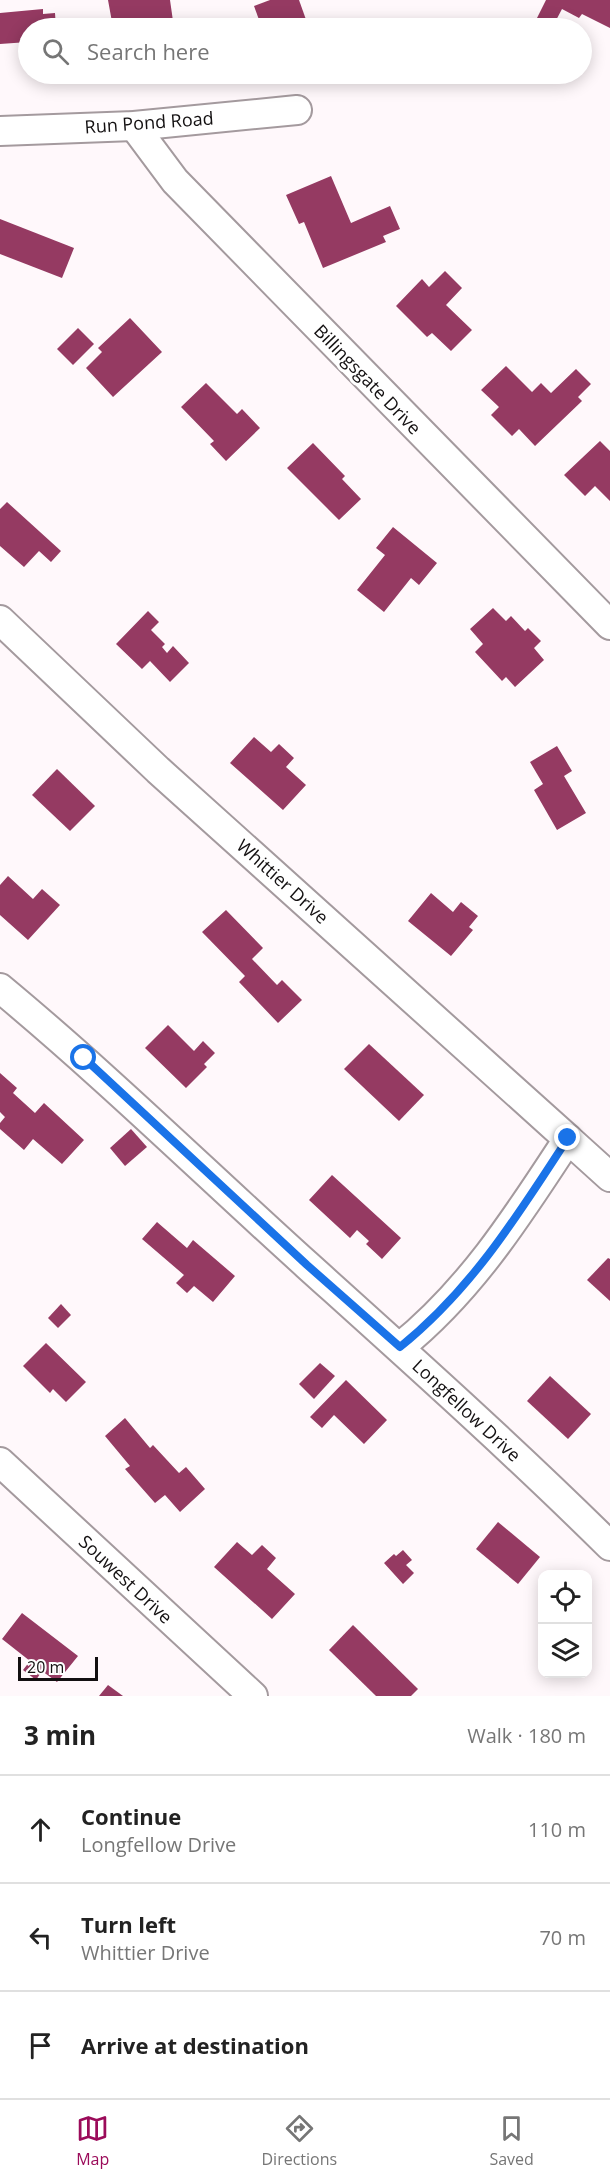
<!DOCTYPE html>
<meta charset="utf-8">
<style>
:root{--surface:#fff;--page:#f2f2f2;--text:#222;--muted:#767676;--line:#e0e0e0;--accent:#9b0b5a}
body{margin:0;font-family:"Open Sans",sans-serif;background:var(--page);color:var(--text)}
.controls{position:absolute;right:18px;bottom:18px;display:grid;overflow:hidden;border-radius:12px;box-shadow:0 3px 15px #0003}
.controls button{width:54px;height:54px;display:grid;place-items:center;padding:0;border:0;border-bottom:2px solid var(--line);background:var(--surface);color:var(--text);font:30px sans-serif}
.scale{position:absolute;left:18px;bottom:15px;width:80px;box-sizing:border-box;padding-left:6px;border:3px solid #131011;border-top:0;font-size:16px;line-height:21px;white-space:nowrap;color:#131011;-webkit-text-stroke:4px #fff;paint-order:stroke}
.stop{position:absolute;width:18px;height:18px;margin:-14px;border:4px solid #1a73e8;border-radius:50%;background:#fff}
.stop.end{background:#1a73e8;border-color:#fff;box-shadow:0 2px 6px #0008}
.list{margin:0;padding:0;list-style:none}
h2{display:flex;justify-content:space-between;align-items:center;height:78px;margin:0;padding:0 24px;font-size:26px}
h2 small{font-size:20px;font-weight:400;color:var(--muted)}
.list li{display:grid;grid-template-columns:39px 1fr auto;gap:18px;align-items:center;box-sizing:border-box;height:108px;padding:0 24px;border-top:2px solid var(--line)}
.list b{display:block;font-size:22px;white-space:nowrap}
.list p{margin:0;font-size:20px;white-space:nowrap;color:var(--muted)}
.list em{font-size:20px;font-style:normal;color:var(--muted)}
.icon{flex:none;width:33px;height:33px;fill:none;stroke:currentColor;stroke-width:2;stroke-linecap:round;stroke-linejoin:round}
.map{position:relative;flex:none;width:610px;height:1696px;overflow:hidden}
.search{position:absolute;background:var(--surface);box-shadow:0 3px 15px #0003;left:18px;right:18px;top:18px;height:66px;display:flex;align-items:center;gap:15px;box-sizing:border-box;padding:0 21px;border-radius:33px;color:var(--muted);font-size:22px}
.sheet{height:402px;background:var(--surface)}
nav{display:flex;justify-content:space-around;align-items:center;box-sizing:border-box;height:84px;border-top:2px solid var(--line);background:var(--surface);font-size:16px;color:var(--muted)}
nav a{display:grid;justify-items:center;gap:3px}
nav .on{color:var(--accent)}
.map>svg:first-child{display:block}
.building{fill:#953a62}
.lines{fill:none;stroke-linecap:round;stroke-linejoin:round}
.minor-casing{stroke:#a49a9e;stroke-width:32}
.minor{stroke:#fff;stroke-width:28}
.route{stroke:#1a73e8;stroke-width:8}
.labels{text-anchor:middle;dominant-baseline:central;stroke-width:6;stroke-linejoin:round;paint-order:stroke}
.street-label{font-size:18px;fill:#131011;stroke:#fff}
</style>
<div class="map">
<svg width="610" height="1696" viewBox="0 0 610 1696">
<rect width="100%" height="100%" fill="#fff8fb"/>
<g class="building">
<path d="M108,0h62l3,21 -43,7 -2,-8 -16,2z"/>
<path d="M270,0h29l10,28h-47l-8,-22z"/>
<path d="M546,0h64v28l-28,-14 -3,4 -17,-9 -9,17 -16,-8z"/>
<path d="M43,9v5l12,-1 1,15h-28v14l-28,2v-31z"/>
<path d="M331,176l20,47 39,-17 10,23 -17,7 3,6 -63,26 -19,-46 -5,2 -13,-29z"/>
<path d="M0,219l74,29 -12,30 -62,-24z"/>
<path d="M445,271l17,17 -16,17 26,25 -21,21 -19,-18 -5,4 -31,-31 26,-27 7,8z"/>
<path d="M130,318l32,34 -49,45 -27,-29 16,-16 -4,-4z"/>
<path d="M78,328l16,16 -21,21 -16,-16z"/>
<path d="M506,366l26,26 9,-9 10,10 25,-24 15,15 -13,13 4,4 -47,45 -16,-17 -7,7 -21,-21 8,-8 -18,-17z"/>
<path d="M206,383l31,31 5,-5 18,19 -34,33 -16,-17 4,-3 -33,-34z"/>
<path d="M600,441l10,10v50l-15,-15 -10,10 -21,-21z"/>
<path d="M313,443l32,33 -3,3 19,20 -22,21 -52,-52z"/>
<path d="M7,502l54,49 -10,11 -12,-11 -15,16 -24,-21v-37z"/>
<path d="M393,527l44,36 -18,22 -8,-7 -27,34 -27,-22 28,-35 -9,-7z"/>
<path d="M493,608l13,13 5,-5 14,15 3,-3 13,13 -7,7 10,12 -29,27 -9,-10 -4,4 -27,-29 8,-8 -13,-15z"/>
<path d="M148,611l11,11 -8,8 14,14 -3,3 5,6 6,-7 16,17 -19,19 -20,-21 -8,8 -26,-25z"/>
<path d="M254,737l17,15 8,-8 15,14 -8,9 20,18 -23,25 -53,-47z"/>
<path d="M557,746l15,25 -8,5 22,37 -29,17 -23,-40 9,-6 -13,-22z"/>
<path d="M57,769l38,37 -25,25 -38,-36z"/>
<path d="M8,876l25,23 9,-10 18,16 -32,35 -28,-25v-30z"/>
<path d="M431,893l22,19 8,-10 17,14 -9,11 4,3 -22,26 -43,-35z"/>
<path d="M226,910l37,38 -11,11 25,26 5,-5 20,20 -24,23 -39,-41 6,-6 -43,-44z"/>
<path d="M168,1025l26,26 9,-10 12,12 -11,11 3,3 -21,21 -41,-40z"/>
<path d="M369,1044l55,51 -25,26 -55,-52z"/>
<path d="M0,1073l17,15 -4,5 22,20 9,-10 40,37 -22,24 -29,-25 -9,11 -24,-21v-6l5,-6 -5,-5z"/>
<path d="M131,1129l16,18 -22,19 -15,-18z"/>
<path d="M332,1175l69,63 -19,21 -16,-15 3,-3 -12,-11 -7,8 -41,-38z"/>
<path d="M157,1222l30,26 6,-8 42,36 -22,26 -19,-16 -7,7 -11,-10 8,-8 -42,-36z"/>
<path d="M608,1258l2,1v42l-23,-21z"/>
<path d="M61,1304l10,11 -13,13 -10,-10z"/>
<path d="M46,1343l40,39 -20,20 -13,-13 -3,4 -27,-27z"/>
<path d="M320,1363l15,13 -21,23 -15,-15z"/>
<path d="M550,1376l41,38 -23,25 -41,-38z"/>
<path d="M346,1380l41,40 -23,24 -30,-29 -12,13 -12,-11z"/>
<path d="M125,1418l25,30 3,-3 26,28 7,-6 19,22 -25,23 -15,-17 -10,8 -30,-34 5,-3 -25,-30z"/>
<path d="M498,1522l42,35 -22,27 -42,-35z"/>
<path d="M237,1542l15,13 10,-10 14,13 -9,11 28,25 -23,25 -58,-52z"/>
<path d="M403,1550l9,10 -6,5 8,8 -11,11 -19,-21 10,-9 2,2z"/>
<path d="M22,1613l56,43 -21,26 -15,-11 -6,9 -13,-10 7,-9 -28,-22z"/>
<path d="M353,1625l65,64 -7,7h-35l-47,-46z"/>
<path d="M108,1685l15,11h-24z"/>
</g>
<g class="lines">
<g class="minor-casing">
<g id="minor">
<path d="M134,126l41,55 435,444"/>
<path d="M0,131l134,-5 163,-16"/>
<path d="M0,620l158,150 410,369"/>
<path d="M0,988c106,88 204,184 307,277 102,92 205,184 303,281"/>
<path d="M400,1347c71,-57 119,-133 168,-208l42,38"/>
<path d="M0,1462l253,234"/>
</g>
</g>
<use href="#minor" class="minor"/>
</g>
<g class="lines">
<path class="route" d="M84,1058l223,207 93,82c72,-58 118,-132 168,-209"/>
</g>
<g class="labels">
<g class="street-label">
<text transform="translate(149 122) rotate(-4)">Run Pond Road</text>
<text transform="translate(368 379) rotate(46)">Billingsgate Drive</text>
<text transform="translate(283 881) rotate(42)">Whittier Drive</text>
<text transform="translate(467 1410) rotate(43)">Longfellow Drive</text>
<text transform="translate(126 1579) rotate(43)">Souwest Drive</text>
</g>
</g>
</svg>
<div class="controls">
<button><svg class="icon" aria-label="locate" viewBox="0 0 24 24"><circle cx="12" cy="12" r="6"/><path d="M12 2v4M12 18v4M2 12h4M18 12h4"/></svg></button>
<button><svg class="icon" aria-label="layers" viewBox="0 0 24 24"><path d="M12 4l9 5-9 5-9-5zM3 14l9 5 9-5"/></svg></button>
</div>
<div class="scale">20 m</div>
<div class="stop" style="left:84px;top:1058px"></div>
<div class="stop end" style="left:568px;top:1138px"></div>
<div class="search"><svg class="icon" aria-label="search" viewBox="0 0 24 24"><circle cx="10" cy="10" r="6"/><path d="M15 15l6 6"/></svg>Search here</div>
</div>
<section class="sheet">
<h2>3 min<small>Walk · 180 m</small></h2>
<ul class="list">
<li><svg class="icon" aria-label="ahead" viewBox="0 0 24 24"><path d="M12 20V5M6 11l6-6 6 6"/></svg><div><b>Continue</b><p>Longfellow Drive</p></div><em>110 m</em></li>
<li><svg class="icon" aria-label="left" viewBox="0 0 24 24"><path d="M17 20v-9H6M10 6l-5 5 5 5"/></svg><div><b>Turn left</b><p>Whittier Drive</p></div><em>70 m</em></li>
<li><svg class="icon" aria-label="arrive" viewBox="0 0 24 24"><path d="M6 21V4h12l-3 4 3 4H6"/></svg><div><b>Arrive at destination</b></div></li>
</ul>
</section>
<nav>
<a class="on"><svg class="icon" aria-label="map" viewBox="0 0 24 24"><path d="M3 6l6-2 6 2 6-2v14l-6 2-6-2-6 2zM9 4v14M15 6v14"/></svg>Map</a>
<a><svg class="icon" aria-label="directions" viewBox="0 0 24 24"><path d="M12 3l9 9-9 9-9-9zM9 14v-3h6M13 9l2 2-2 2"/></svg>Directions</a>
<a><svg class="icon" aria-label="saved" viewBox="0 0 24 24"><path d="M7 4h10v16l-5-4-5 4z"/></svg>Saved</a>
</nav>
